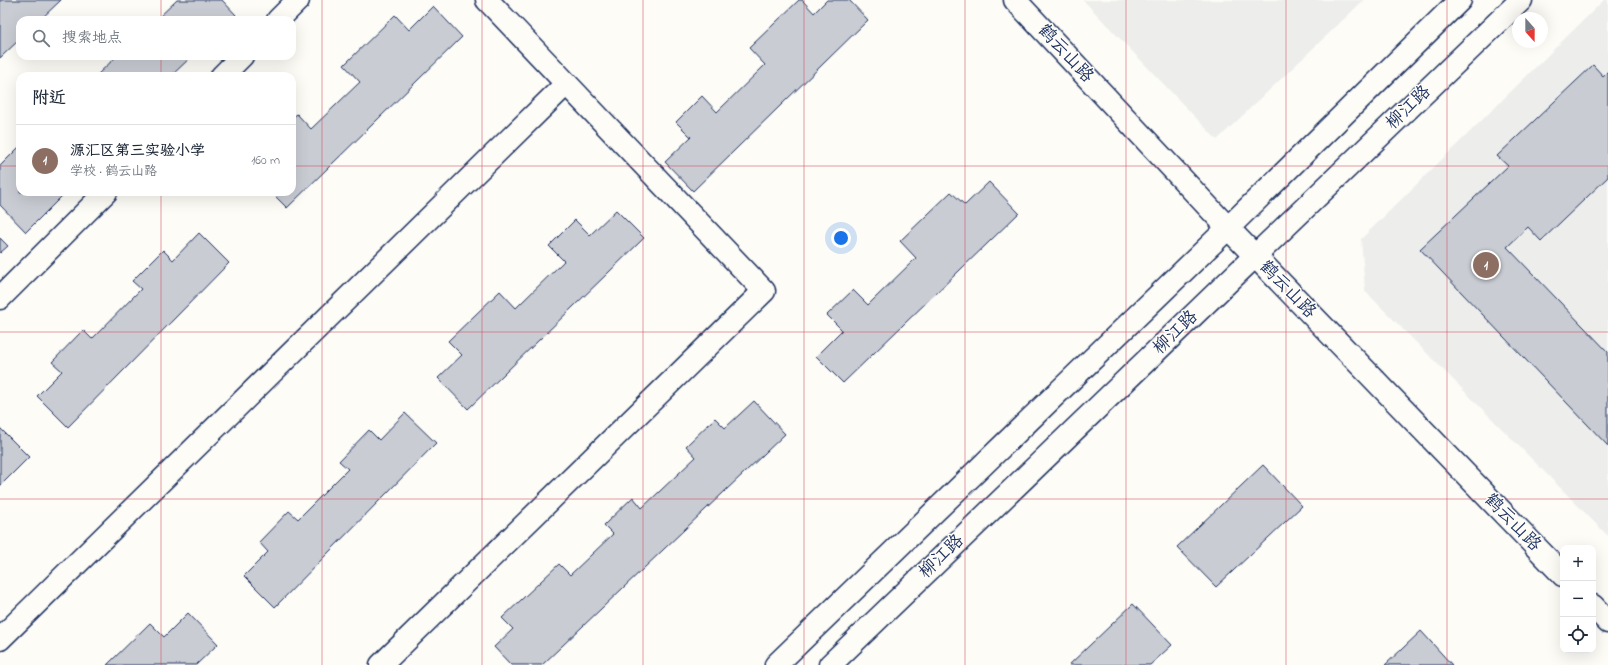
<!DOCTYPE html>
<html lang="zh">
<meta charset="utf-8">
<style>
:root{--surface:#fff;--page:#f2f2f3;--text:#1f2937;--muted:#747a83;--line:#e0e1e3;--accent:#ea580c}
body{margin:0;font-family:"Indie Flower","LXGW WenKai TC",sans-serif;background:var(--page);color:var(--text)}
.controls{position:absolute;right:12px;bottom:12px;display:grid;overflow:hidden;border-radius:8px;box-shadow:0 4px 16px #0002}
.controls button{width:36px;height:36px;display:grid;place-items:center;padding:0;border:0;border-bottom:1px solid var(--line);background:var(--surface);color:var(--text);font:20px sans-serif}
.compass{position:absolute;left:1512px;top:12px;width:36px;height:36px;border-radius:50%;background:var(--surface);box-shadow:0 4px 16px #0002;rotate:159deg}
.you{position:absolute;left:841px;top:238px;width:14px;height:14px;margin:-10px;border:3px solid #fff;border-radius:50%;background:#1a73e8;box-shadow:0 0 0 6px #1a73e833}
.badge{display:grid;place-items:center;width:26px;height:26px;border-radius:50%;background:var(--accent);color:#fff;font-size:13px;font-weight:700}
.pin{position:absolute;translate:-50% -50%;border:2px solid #fff;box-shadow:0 1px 4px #0006}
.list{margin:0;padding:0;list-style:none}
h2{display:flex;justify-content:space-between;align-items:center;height:52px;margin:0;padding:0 16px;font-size:17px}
h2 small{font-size:13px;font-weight:400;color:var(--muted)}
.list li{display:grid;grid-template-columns:26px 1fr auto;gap:12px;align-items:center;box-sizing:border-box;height:72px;padding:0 16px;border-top:1px solid var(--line)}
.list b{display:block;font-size:15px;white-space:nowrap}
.list p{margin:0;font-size:13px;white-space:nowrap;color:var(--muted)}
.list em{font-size:13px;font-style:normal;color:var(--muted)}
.icon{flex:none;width:22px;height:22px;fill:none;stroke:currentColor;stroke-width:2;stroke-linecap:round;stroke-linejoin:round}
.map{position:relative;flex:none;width:1608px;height:665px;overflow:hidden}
.search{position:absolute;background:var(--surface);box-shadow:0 4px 16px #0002;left:16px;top:16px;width:280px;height:44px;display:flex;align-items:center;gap:10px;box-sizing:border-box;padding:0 14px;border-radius:12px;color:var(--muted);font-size:15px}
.panel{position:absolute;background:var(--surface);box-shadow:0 4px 16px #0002;left:16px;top:72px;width:280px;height:124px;border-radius:12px}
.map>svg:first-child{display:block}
.built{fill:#edeeec}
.building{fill:#c9ccd3;stroke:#1b2f5e}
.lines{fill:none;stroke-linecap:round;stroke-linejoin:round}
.minor-casing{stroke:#1b2f5e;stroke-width:25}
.minor{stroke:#fdfcf7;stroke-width:22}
.grid{fill:none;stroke:#d1495b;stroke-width:1;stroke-opacity:0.55}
.labels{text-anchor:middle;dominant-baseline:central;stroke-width:3;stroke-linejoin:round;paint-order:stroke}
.street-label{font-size:18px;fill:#1b2f5e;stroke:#fdfcf7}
</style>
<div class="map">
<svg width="1608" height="665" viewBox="0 0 1608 665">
<rect width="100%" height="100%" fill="#fdfcf7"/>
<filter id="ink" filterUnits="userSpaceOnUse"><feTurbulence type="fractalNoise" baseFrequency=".025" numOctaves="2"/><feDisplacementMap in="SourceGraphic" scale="8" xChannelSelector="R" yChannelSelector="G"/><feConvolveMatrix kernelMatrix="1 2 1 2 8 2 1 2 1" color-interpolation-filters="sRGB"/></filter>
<g filter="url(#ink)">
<g class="built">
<path d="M1083,0h281l-147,140z"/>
<path d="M1604,0h4v536l-243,-245 -4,-52z"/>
</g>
<g class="building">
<path d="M0,0h61l-21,20h-20v19l-20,19z"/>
<path d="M177,0h45l14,15 -5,5h-75z"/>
<path d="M799,0h3l12,13 13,-13h22l19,20 -175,171 -28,-29 26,-25 -15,-15 26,-26 15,16 48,-47 -16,-17z"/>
<path d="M433,6l29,31 -175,171 -16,-16h21v-74l5,-4 14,15 49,-47 -16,-17 51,-50 14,15z"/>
<path d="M117,56h75l-21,20h-75z"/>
<path d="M1593,65l10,11 5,-5v106l-67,64 -13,-14 -21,20 101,105v94l-188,-197 88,-83 -11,-10z"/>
<path d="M20,146v46h46l-40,40 -26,-27v-39z"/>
<path d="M989,182l30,31 -176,170 -27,-27 26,-26 -15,-15 26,-25 15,15 48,-47 -16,-17 51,-49 14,13z"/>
<path d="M616,210l28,28 -176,171 -30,-31 24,-23 -14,-14 52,-50 16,17 48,-47 -15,-15 26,-26 15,15z"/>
<path d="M199,233l30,30 -161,164 -31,-31 25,-25 -10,-9 31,-32 9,9 49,-50 -9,-8 31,-31 10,10z"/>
<path d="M0,238l8,8 -8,7z"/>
<path d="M754,401l31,33 -243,231h-31l-17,-18 19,-18 -11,-11 57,-54 11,11 43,-41 -9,-9 29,-28 9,11 54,-51 -10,-11 29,-28 10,10z"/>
<path d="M405,413l31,30 -161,164 -31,-31 24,-24 -9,-10 30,-31 9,8 50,-50 -9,-8 30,-31 10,10z"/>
<path d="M0,428l29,29 -29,29z"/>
<path d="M1263,465l39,41 -86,81 -39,-40z"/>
<path d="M1133,604l39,41 -22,20h-81z"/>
<path d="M188,613l30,31 -22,21h-89l43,-42 14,14z"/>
<path d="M1421,631l31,34h-67z"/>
</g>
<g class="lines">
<g class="minor-casing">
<g id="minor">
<path d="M1015,0l213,228 335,347"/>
<path d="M278,20l20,-20"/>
<path d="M222,76l20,-20"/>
<path d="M0,298l106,-106"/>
<path d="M1593,606l15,16"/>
<path d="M0,639l566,-555"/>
<path d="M381,665l383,-374 -277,-291"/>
<path d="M776,665l452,-437 232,-228"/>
<path d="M830,665l691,-665"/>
</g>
</g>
<use href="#minor" class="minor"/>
</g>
</g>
<path class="grid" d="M161,0v20M322,0v665M482,0v665M643,0v665M804,0v665M965,0v665M1126,0v665M1286,0v665M1447,0v665M161,56v20M0,166h20M292,166h1316M161,192v473M0,332h1608M0,499h1608"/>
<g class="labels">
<g class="street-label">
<text transform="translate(1065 54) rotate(47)">鹤云山路</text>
<text transform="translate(1409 108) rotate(-44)">柳江路</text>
<text transform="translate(1287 290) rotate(46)">鹤云山路</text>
<text transform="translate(1176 333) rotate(-44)">柳江路</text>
<text transform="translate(1512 523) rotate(46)">鹤云山路</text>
<text transform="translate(942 557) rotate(-44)">柳江路</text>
</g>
</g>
</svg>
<div class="controls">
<button>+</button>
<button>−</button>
<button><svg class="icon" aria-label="locate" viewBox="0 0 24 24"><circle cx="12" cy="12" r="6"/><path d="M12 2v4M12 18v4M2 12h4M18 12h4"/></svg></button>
</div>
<svg class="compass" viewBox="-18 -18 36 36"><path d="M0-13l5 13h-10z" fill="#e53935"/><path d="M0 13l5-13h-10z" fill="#747a83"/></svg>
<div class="you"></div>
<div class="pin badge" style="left:1486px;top:265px;background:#8d6e63">1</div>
<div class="search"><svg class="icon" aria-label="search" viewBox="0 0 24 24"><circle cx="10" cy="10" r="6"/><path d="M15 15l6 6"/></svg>搜索地点</div>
<section class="panel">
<h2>附近<small></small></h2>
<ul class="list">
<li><span class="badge" style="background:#8d6e63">1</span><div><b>源汇区第三实验小学</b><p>学校 · 鹤云山路</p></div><em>160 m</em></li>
</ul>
</section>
</div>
